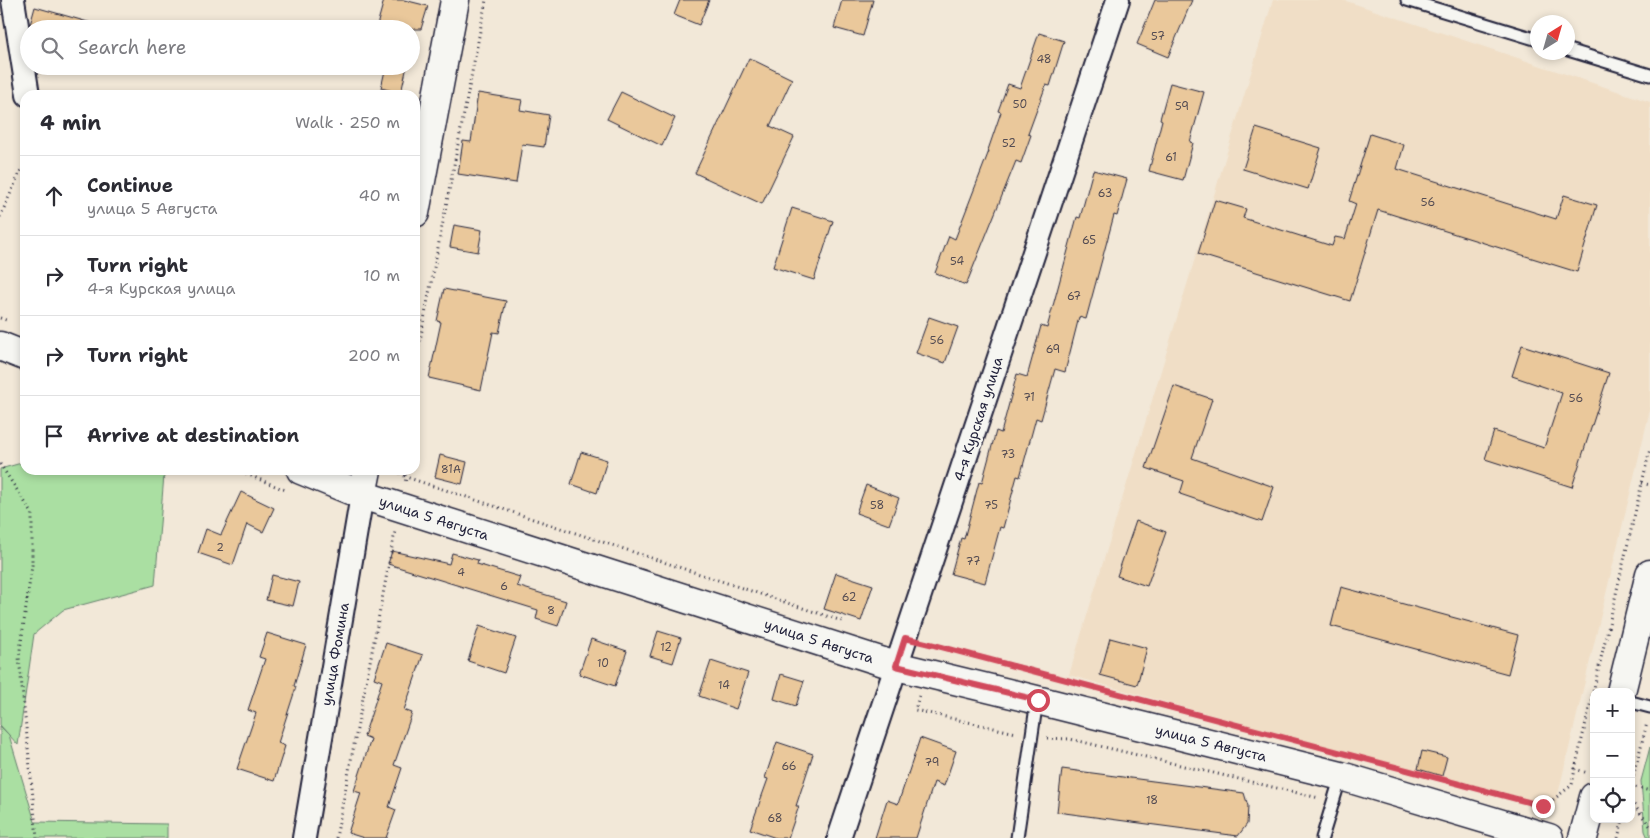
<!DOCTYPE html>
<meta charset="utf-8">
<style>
:root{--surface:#fff;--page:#f2f2f3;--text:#2b2b33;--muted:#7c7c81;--line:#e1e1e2}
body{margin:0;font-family:"Shantell Sans",sans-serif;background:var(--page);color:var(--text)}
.controls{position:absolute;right:15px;bottom:15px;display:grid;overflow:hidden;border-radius:10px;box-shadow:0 2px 8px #0003}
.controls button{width:45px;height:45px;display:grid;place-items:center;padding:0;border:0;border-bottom:1px solid var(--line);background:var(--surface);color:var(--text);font:25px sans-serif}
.compass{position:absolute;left:1530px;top:15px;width:45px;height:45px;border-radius:50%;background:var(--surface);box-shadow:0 2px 8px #0003;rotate:37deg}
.stop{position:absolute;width:15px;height:15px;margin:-11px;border:4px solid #d1495b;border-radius:50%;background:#fff}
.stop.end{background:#d1495b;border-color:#fff;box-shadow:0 1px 5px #0008}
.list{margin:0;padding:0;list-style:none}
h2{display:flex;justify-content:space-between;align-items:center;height:65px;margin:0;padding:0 20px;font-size:21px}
h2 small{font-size:16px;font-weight:400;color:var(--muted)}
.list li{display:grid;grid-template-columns:32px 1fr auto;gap:15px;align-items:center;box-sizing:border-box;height:80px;padding:0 20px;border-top:1px solid var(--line)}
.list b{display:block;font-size:19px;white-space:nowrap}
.list p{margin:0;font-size:16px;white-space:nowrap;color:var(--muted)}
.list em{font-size:16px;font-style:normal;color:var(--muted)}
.icon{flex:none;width:28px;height:28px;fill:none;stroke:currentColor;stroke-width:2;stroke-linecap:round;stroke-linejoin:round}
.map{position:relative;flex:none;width:1650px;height:838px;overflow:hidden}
.search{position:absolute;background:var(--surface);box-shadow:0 2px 8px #0003;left:20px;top:20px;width:400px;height:55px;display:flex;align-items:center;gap:12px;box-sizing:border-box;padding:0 18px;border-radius:28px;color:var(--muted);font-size:19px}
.panel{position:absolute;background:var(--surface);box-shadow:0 2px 8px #0003;left:20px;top:90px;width:400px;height:385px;border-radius:15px}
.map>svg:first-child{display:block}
.built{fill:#f0dec6}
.green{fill:#aadfa2;stroke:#66806e}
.building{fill:#eac89b;stroke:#22223b}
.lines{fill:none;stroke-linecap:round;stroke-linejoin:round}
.lane-casing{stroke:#22223b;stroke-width:15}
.street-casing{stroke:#22223b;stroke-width:26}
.secondary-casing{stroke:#22223b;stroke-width:31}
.primary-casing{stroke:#22223b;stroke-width:31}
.path{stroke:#22223b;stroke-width:3;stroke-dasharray:1 4;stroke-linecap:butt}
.lane{stroke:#f6f6f2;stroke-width:11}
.street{stroke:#f6f6f2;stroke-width:22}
.secondary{stroke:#f6f6f2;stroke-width:28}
.primary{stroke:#f6f6f2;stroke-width:28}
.route{stroke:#d1495b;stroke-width:6}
.labels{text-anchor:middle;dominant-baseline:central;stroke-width:5;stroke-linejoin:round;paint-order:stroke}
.number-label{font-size:11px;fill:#544c53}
.street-label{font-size:14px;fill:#22223b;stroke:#f6f6f2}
</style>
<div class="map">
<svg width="1650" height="838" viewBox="0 0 1650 838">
<rect width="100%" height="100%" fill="#f2e8d8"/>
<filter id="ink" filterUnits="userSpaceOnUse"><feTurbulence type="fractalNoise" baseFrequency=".02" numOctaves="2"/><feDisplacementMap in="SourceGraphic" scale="10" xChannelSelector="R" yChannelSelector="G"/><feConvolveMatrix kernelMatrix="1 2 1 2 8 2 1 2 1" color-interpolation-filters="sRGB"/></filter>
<g filter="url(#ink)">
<path class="built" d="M1273,0h70l307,102v308l-96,401 -485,-136z"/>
<g class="green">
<path d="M25,462v8h130l9,5 -9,110 -92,25 -29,24 -16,111 -18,-20v-256z"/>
<path d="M0,726l9,9 26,87 132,2v14h-167z"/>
<path d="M1650,747v91h-2l-3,-7 -4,-50z"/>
</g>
<g class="building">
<path d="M384,0h20l24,6 -7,23h-45z"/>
<path d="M680,0h29l-10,25 -25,-10z"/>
<path d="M842,0h31l-10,36 -29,-8z"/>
<path d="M1155,0h37l-24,57 -31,-13z"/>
<path d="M35,7l60,17 -1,5h-63l-1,-4z"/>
<path d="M1039,33l25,8 -14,45 -4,-1 -18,49 3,1 -10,28 -5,-2 -50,124 -31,-12 14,-37 6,3 34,-88 -1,-1 13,-38 -3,-1 10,-27 12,4z"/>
<path d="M749,58l43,21 -22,47 24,11 -32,67 -67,-31z"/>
<path d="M386,66h21l-6,27 -20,-5z"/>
<path d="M1170,83l34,9 -14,50 3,1 -10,37 -34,-9 13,-51 -2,-1z"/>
<path d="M621,92l54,26 -13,28 -55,-27z"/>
<path d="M478,93l44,7 -2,10 29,5 -5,32 -22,-3 -6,39 -58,-9 5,-33 8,1z"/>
<path d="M1256,128l65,20 -13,41 -65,-20z"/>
<path d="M1370,134l34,11 -7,24 159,50 8,-24 33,10 -20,67 -199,-62 -28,91 -152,-47 17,-54 31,9 -3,9 89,28 3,-9 10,2 11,-35 -7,-3z"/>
<path d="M1093,170l34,9 -10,37 -3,-1 -28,104 -7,-2 -14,55 -10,-3 -14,51 -5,-2 -16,59 -3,-1 -14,52 -3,-1 -15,56 -34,-9 10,-36 3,1 15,-57 3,1 14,-52 5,2 16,-59 10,3 14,-51 6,2 30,-111 3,1z"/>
<path d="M792,208l41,13 -19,59 -41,-13z"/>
<path d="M454,225l28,5 -4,22 -28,-5z"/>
<path d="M444,289l62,12 -7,32 -6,-1 -12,58 -52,-12 12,-56 -4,-1z"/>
<path d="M929,317l29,10 -13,36 -29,-10z"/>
<path d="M1522,345l87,28 -37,114 -87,-28 9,-28 50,17 18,-55 -50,-17z"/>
<path d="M1174,386l38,13 -20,59 82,29 -12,35 -82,-28 4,-13 -38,-13z"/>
<path d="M581,452l26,8 -10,33 -26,-9z"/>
<path d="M440,455l27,7 -5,22 -27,-7z"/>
<path d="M866,485l33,13 -10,27 -33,-12z"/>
<path d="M241,492l33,16 -11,24 -16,-8 -14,41 -35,-12 8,-24 15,6z"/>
<path d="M1136,521l30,11 -19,54 -30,-10z"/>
<path d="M392,551l57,13 3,-11 26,7 -1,4 43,13 -3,9 49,15 -8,25 -22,-7 2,-9 -150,-46z"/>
<path d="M836,573l37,12 -12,36 -37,-12z"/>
<path d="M272,575l27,7 -6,24 -27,-6z"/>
<path d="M1341,587l177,48 -10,39 -177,-48z"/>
<path d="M479,626l37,12 -12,35 -36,-12z"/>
<path d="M658,631l23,7 -8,25 -23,-7z"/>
<path d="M267,633l39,12 -12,41 2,1 -18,56 7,3 -11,35 -37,-12 19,-56 -8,-3 17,-51 -6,-2z"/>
<path d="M1110,638l37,10 -10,37 -37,-10z"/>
<path d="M591,639l36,12 -12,35 -36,-12z"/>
<path d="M386,643l37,12 -19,55 8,3 -18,52 8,3 -13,39 7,3 -10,28h-22l-16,-5 13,-40 -7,-2 17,-52 -7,-3 18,-55 -8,-3z"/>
<path d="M711,661l37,12 -12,36 -37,-13z"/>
<path d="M781,674l23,7 -8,25 -22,-7z"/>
<path d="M920,738l36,13 -12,35 -10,-4 -18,56h-41l12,-38 11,4z"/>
<path d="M777,742l36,12 -17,52h3l-11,32h-12l-26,-9 18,-50 -3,-1z"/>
<path d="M1422,751l25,6 -5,19 -24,-7z"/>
<path d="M1062,769l182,24 4,13 -1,18 -9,12 -181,-24z"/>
</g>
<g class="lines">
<g class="lane-casing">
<g id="lane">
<path d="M1407,0l131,40"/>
<path d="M1568,50l82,25"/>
<path d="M1631,702l19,5"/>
<path d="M1017,838l20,-138"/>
<path d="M1322,838l19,-62"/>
</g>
</g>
<g class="street-casing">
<g id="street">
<path d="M13,0l15,95"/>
<path d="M304,838l58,-343"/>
<path d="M839,838l279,-838"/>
</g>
</g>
<g class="secondary-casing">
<g id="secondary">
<path d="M415,213l40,-213"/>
<path d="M362,495l5,-25"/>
<path d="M1621,692l29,-118"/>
<path d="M1583,838l11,-41"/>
</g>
</g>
<g class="primary-casing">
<g id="primary">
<path d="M0,346l25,10"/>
<path d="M301,470l61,25 534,171 141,34 304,76 208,62"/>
</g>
</g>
<g class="path">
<path d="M0,217l21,-47 4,-4"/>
<path d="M0,318l9,3"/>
<path d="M415,366l71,-366"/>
<path d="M0,464l32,49v52l-13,92 18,181"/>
<path d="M237,470l48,20"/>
<path d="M396,470l10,7 439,145"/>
<path d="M404,470l2,7 -1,7"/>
<path d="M1642,483l8,2"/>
<path d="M926,643l139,36"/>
<path d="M919,696l-4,14 101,23"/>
<path d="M1047,738l23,1 249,59"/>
<path d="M1575,769l75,-320"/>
<path d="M1463,784l82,22 27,-21 3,-16 13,4"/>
<path d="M1631,785l16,-62"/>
<path d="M1631,786l19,5"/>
<path d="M1631,801l19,25"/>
<path d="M336,838l59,-306"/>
<path d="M1618,838l5,-19"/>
</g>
<use href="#lane" class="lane"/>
<use href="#street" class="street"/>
<use href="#secondary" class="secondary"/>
<use href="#primary" class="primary"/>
</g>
</g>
<g class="lines" filter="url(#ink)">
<path class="route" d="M1038,700l-142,-34 9,-28 29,7 609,161"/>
</g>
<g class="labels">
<g class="number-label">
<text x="1158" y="36">57</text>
<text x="1044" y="59">48</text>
<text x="1020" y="104">50</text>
<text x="1182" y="106">59</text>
<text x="1009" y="143">52</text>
<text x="1171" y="157">61</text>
<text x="1105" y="193">63</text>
<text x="1428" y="202">56</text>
<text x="1089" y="240">65</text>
<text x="957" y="261">54</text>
<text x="1074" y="296">67</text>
<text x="937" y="340">56</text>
<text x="1053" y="349">69</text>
<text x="1029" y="397">71</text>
<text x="1576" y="398">56</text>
<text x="1008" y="454">73</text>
<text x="451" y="469">81А</text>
<text x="877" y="505">58</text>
<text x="991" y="505">75</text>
<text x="220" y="547">2</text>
<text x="973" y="561">77</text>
<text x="461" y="572">4</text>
<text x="504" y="586">6</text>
<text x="849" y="597">62</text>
<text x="551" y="610">8</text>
<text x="666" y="647">12</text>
<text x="603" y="663">10</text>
<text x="724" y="685">14</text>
<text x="932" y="762">79</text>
<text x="789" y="766">66</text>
<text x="1152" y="800">18</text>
<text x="775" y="818">68</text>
</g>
<g class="street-label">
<text transform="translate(978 419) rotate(-72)">4-я Курская улица</text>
<text transform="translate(434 518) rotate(18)">улица 5 Августа</text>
<text transform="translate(819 641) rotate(18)">улица 5 Августа</text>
<text transform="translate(335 654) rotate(-80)">улица Фомина</text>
<text transform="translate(1211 743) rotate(14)">улица 5 Августа</text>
</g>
</g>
</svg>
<div class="controls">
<button>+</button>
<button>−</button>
<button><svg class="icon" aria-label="locate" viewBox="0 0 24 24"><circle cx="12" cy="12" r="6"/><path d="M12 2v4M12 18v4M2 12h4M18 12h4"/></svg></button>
</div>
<svg class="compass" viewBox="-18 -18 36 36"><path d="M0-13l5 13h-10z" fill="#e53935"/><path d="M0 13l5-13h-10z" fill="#7c7c81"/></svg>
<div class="stop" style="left:1038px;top:700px"></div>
<div class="stop end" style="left:1543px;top:806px"></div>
<div class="search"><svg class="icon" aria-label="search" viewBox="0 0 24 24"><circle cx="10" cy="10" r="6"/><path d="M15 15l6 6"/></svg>Search here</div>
<section class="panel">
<h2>4 min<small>Walk · 250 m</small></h2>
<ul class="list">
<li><svg class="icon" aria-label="ahead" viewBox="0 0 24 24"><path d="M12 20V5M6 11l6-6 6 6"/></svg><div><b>Continue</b><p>улица 5 Августа</p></div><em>40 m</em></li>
<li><svg class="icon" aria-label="right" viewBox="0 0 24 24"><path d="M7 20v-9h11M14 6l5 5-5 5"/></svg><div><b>Turn right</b><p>4-я Курская улица</p></div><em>10 m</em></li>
<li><svg class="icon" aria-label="right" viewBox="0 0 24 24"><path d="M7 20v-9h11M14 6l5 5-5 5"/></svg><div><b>Turn right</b></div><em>200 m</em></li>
<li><svg class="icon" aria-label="arrive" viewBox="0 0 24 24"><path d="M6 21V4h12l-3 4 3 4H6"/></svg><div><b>Arrive at destination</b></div></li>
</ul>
</section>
</div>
